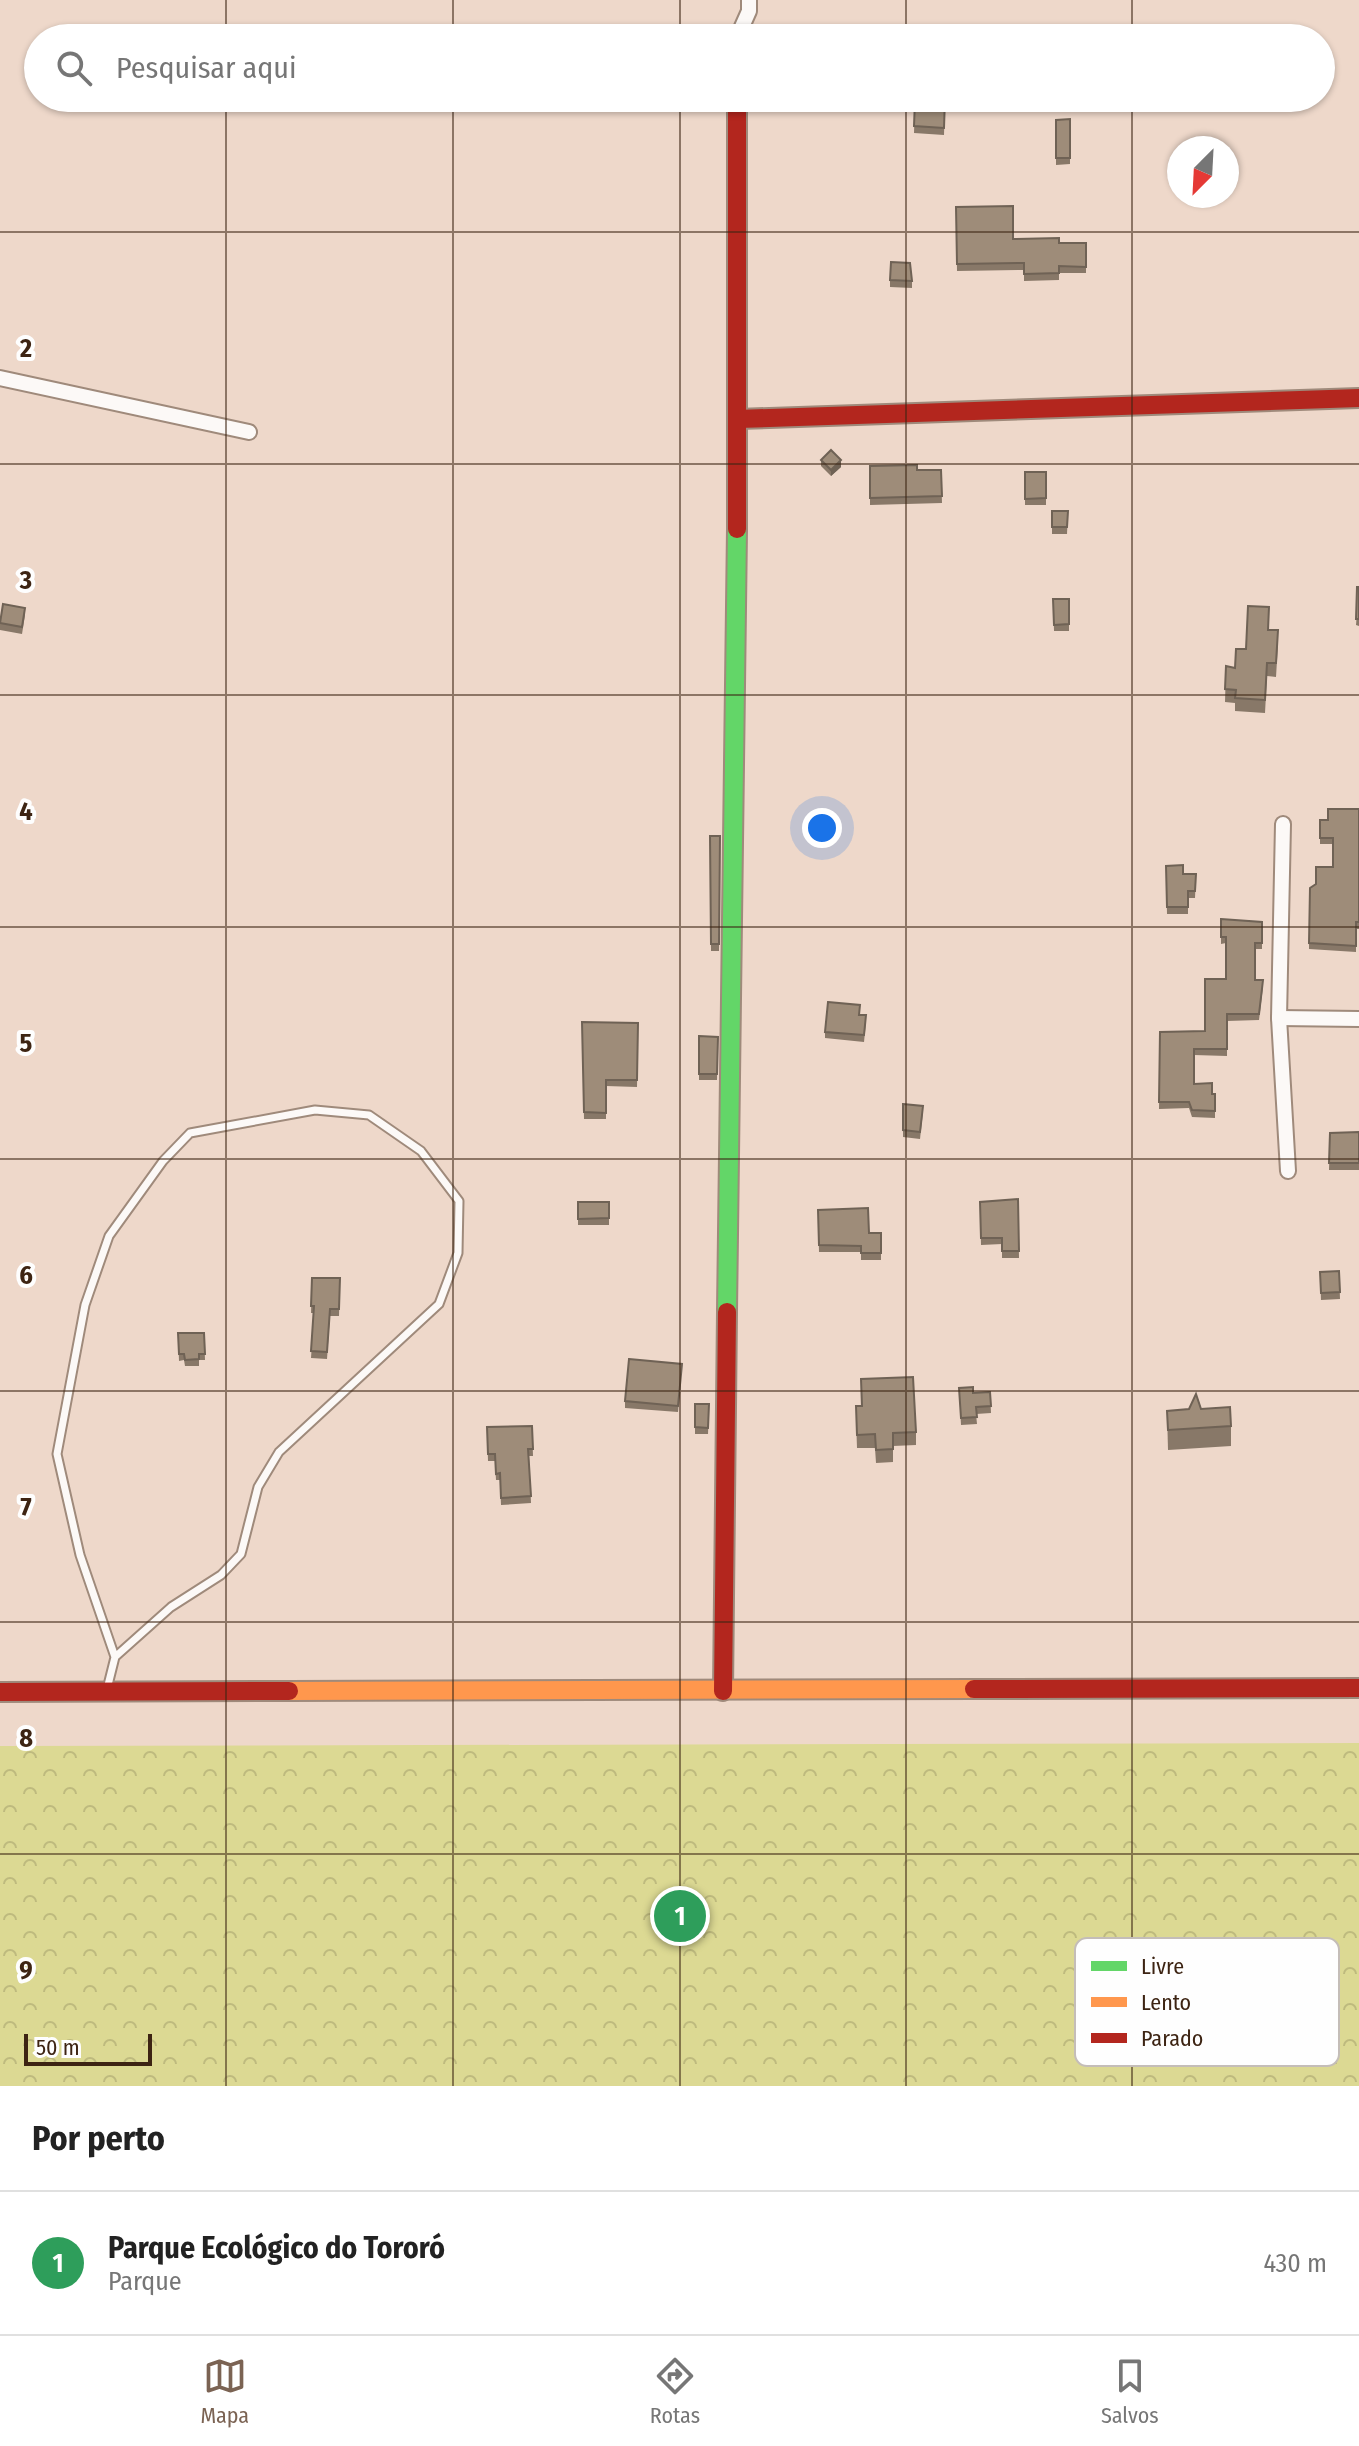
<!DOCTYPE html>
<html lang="pt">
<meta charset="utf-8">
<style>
:root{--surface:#fff;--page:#f6f6f6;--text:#222;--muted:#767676;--line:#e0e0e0;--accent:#7b6353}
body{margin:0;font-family:"Fira Sans Condensed",sans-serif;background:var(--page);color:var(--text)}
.compass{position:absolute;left:1167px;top:136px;width:72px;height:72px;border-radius:50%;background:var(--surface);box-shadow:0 2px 6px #0004;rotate:204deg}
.scale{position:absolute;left:24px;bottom:20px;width:128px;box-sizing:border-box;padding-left:8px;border:4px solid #3d2413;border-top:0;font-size:22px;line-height:28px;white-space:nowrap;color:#3d2413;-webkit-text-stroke:6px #fefefe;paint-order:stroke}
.you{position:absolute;left:822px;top:828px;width:28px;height:28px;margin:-20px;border:6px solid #fff;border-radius:50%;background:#1a73e8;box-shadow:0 0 0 12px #1a73e833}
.badge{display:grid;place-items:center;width:52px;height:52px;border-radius:50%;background:var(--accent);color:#fff;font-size:26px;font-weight:700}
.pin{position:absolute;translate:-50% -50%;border:4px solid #fff;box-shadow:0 2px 8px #0006}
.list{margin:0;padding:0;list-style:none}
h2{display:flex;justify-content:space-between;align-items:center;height:104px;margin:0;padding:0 32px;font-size:34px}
h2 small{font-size:26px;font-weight:400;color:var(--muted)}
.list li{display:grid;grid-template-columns:52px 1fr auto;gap:24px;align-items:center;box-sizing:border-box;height:144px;padding:0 32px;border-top:2px solid var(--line)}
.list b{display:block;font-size:30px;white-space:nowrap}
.list p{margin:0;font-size:26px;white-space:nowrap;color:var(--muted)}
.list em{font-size:26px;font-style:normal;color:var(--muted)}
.icon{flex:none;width:44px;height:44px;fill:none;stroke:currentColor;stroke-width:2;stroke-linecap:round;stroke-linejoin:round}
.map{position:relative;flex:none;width:1359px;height:2086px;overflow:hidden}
.search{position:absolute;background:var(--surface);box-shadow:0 2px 6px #0004;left:24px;right:24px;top:24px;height:88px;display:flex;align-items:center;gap:20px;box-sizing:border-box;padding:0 28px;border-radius:44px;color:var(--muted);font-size:30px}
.sheet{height:248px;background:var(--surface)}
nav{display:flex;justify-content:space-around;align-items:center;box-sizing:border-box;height:112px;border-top:2px solid var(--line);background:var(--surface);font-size:22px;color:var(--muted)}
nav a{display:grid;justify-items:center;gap:4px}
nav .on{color:var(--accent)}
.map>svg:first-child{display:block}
.forest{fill:url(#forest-crowns)}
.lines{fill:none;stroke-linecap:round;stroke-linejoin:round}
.lane-casing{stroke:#9f8a7b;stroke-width:11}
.street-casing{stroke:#9f8a7b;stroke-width:18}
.fast-casing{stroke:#9f8a7b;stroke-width:22}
.slow-casing{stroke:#9f8a7b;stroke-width:22}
.jam-casing{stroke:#9f8a7b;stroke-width:22}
.lane{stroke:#fcf9f7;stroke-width:7}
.street{stroke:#fcf9f7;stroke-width:14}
.fast{stroke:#63d668;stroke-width:18}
.slow{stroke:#ff974d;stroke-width:18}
.jam{stroke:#b3261e;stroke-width:18}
.wall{fill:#887868}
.shaded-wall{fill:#6f6255}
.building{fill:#9e8c79;stroke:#6f6255;stroke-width:2}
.grid{fill:none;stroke:#3d2413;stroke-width:2;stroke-opacity:0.55}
.key{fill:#fefefe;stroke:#c4bdb8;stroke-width:2}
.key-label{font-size:22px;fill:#3d2413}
.grid-label{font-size:26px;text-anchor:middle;font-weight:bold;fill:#3d2413;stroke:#fefefe;stroke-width:8;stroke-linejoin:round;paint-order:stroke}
</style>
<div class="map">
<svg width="1359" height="2086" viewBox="0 0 1359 2086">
<defs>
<pattern id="forest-crowns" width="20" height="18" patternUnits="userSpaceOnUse" patternTransform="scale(2)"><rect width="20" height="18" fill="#dcd993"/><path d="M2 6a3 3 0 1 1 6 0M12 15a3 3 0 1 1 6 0" fill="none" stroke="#beba7e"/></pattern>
</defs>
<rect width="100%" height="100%" fill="#eed8ca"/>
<path class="forest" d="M1359,1743v343h-1359v-340z"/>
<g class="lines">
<g class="lane-casing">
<path id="lane" d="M107,1689l8,-32 -35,-102 -23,-101 28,-149 24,-69 54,-75 27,-28 125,-23 54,5 52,36 38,50 -1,52 -19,51 -160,148 -21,35 -17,67 -20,21 -50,32 -56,50"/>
</g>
<g class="street-casing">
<g id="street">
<path d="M737,38l12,-27v-11"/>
<path d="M0,378l249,54"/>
<path d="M1283,824l-4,194 9,153"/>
<path d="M1279,1018l80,1"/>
</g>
</g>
<g class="fast-casing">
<path id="fast" d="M727,1312l10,-783"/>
</g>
<g class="slow-casing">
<path id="slow" d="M289,1691l685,-2"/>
</g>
<g class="jam-casing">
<g id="jam">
<path d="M738,419l621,-21"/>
<path d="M737,529v-431"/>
<path d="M974,1689l385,-1"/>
<path d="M723,1691l4,-379"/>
<path d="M0,1692l289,-1"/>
</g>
</g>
<use href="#lane" class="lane"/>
<use href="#street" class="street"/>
<use href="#fast" class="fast"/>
<use href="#slow" class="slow"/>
<use href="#jam" class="jam"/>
</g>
<g class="wall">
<path d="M945,98l-1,37 -30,-2 1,-33 16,1z"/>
<path d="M1070,119v45l-14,1v-45z"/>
<path d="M956,207l57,32 46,4h27v30h-27v7l-35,1v-11l-67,1z"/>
<path d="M890,280l22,1v7l-22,-1z"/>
<path d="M821,460l20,7 -10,9 -10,-10z"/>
<path d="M870,466l47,4h24l1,33 -72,2z"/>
<rect x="1025" y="472" width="21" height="33"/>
<path d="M1052,511h16l-1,23h-15z"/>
<path d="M1359,587v39l-3,-1z"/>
<path d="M1053,599h16v32h-15z"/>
<path d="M25,615l-3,19 -22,-4v-11z"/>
<path d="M1269,630l9,14 -2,33 -9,-1 -2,37 -30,-2v-8l-10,-1 1,-36 9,2 11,-19z"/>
<path d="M1359,809v120h-3v23l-47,-3v-6l24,-76v-23h-13v-24h8z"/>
<path d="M710,836h10l-1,115h-8z"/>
<path d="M1166,866l17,8h13l-1,24h-7v16h-21z"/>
<path d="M1221,919l41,3v27h-7v31l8,7 -4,33 -32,1v35l-33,-1v29l18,10h3v24l-23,-1 -3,-9 -30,1 1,-77 45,-1 21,-52v-36l-5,1z"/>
<path d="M860,1015l6,7 -2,20 -39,-4v-6z"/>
<path d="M582,1022l56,1 -1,64 -31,-1v33h-22z"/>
<path d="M699,1036l19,1 -1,43h-18z"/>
<path d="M903,1104l20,8 -3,27 -17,-2z"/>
<path d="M1359,1132v38h-30l1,-37z"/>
<path d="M1018,1199l1,59h-17v-14l-21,1 -1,-43z"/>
<rect x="578" y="1202" width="31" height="23"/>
<path d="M818,1210l51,23h12v27h-20v-8h-42z"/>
<path d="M1339,1271l1,28 -19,1 -1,-28z"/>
<path d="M312,1278h28l-1,38h-9l-3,43 -16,-1 3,-45h-3z"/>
<path d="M178,1333h26l1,27h-6v6h-14l-1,-6 -5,1z"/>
<path d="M682,1364l-4,48 -53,-4v-7z"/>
<path d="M861,1379l55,53v13l-23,1v16l-17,1 -1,-15h-18l-1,-29 6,-13z"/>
<path d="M959,1388l14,5 17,-1 1,21 -15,1 1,10 -16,1z"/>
<path d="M695,1404h14l-1,30h-13z"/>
<path d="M1201,1409l30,17v20l-63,4 -1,-39z"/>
<path d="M532,1426l1,30h-4l2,47 -30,2 -1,-25h-4l-1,-19h-7l-1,-34z"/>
</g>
<path class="shaded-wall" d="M841,460v7l-10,9v-6z"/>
<g class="building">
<path d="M932,98h13l-1,30 -30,-2 1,-26 16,1z"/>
<path d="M1070,119v39h-14v-38z"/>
<path d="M1013,206v33l46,-1v5h27v24l-27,-1v7l-35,1v-11l-67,1 -1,-57z"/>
<path d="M891,262l19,1 2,18 -22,-1z"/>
<path d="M831,450l10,10 -10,10 -10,-10z"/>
<path d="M917,465v5h24l1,26 -72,2v-32z"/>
<path d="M1025,472h21v26l-21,1z"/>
<path d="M1052,511h16l-1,16h-15z"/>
<path d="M1357,587h2v32h-3z"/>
<path d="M1053,599h16v25l-15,1z"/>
<path d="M3,604l22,4 -3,19 -22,-4z"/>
<path d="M1248,606l21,1 -1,23h10l-2,33h-9l-2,37 -30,-2 1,-8 -11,-1 1,-23 9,2 1,-19h10z"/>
<path d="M1328,809h31v113h-3v24l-47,-3 1,-55 6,-4v-17h17v-29h-13v-18h8z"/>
<path d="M710,836h10l-1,108h-8z"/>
<path d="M1183,865v9h13l-1,17h-7v16h-21l-1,-41z"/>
<path d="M1221,919l41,3v21h-7v37h8l-4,34h-32v35h-33v35l18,-1v11h3v17l-23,-1 -3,-8h-30l1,-70 45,-1v-52h21v-42h-5z"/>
<path d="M828,1002l32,3 -1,10h7l-2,20 -39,-3z"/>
<path d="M582,1022l56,1 -1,57h-31v33l-22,-1z"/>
<path d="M699,1036l19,1 -1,37h-18z"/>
<path d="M903,1104l20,2 -3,26 -17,-2z"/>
<path d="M1359,1132v31h-30l1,-30z"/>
<path d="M1018,1199l1,52h-17v-13h-21l-1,-36z"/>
<path d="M578,1202h31v16l-31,1z"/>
<path d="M868,1208l1,25h12v20h-20v-7l-42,-1 -1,-35z"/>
<path d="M1339,1271l1,21 -19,1 -1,-21z"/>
<path d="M312,1278h28l-1,31h-9l-3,43 -16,-1 3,-45h-3z"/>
<path d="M178,1333h26l1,21h-6v5l-14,1 -1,-6h-5z"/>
<path d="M629,1359l53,5 -4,42 -53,-5z"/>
<path d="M913,1377l3,55 -23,1v16l-17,1 -1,-16 -18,1 -1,-29h6l-1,-27z"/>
<path d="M973,1387v6l17,-1 1,14 -15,1 1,10 -16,1 -2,-30z"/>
<path d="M1196,1394l5,15 29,-2 1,19 -63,4 -1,-19 22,-2z"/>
<path d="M695,1404h14l-1,24 -13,-1z"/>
<path d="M532,1426l1,23h-5l3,47 -30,2 -1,-25 -4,1 -1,-20h-7l-1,-27z"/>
</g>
<path class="grid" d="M226,0v38M453,0v38M680,0v38M906,0v38M1132,0v38M226,98v1988M453,98v1988M680,98v1988M906,98v1988M1132,98v1988M0,232h1359M0,464h1359M0,695h1359M0,927h1359M0,1159h1359M0,1391h1359M0,1622h1359M0,1854h1359"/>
<rect x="1075" y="1938" width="264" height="128" rx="12" class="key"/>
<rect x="1091" y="1961" width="36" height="10" fill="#63d668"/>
<rect x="1091" y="1997" width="36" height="10" fill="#ff974d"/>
<rect x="1091" y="2033" width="36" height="10" fill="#b3261e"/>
<g class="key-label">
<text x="1141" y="1974">Livre</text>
<text x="1141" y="2010">Lento</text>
<text x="1141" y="2046">Parado</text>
</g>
<g class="grid-label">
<text x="26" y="357">2</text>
<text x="26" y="589">3</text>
<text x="26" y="820">4</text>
<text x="26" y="1052">5</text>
<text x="26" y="1284">6</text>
<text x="26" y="1516">7</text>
<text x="26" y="1747">8</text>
<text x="26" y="1979">9</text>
</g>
</svg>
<svg class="compass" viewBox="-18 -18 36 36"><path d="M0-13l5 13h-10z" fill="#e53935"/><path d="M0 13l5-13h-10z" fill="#767676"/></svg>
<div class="scale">50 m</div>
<div class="you"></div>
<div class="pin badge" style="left:680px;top:1916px;background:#2e9e5b">1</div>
<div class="search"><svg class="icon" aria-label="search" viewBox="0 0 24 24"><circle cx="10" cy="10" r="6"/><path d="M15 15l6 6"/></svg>Pesquisar aqui</div>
</div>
<section class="sheet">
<h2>Por perto<small></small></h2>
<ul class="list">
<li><span class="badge" style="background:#2e9e5b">1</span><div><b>Parque Ecológico do Tororó</b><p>Parque</p></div><em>430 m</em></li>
</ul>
</section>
<nav>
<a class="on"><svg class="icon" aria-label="map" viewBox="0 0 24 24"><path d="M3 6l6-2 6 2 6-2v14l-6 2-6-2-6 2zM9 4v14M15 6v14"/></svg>Mapa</a>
<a><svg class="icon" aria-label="directions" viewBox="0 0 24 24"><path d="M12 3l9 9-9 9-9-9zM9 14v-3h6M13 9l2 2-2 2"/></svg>Rotas</a>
<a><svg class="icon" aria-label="saved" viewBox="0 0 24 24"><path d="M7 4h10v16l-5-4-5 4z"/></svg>Salvos</a>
</nav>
